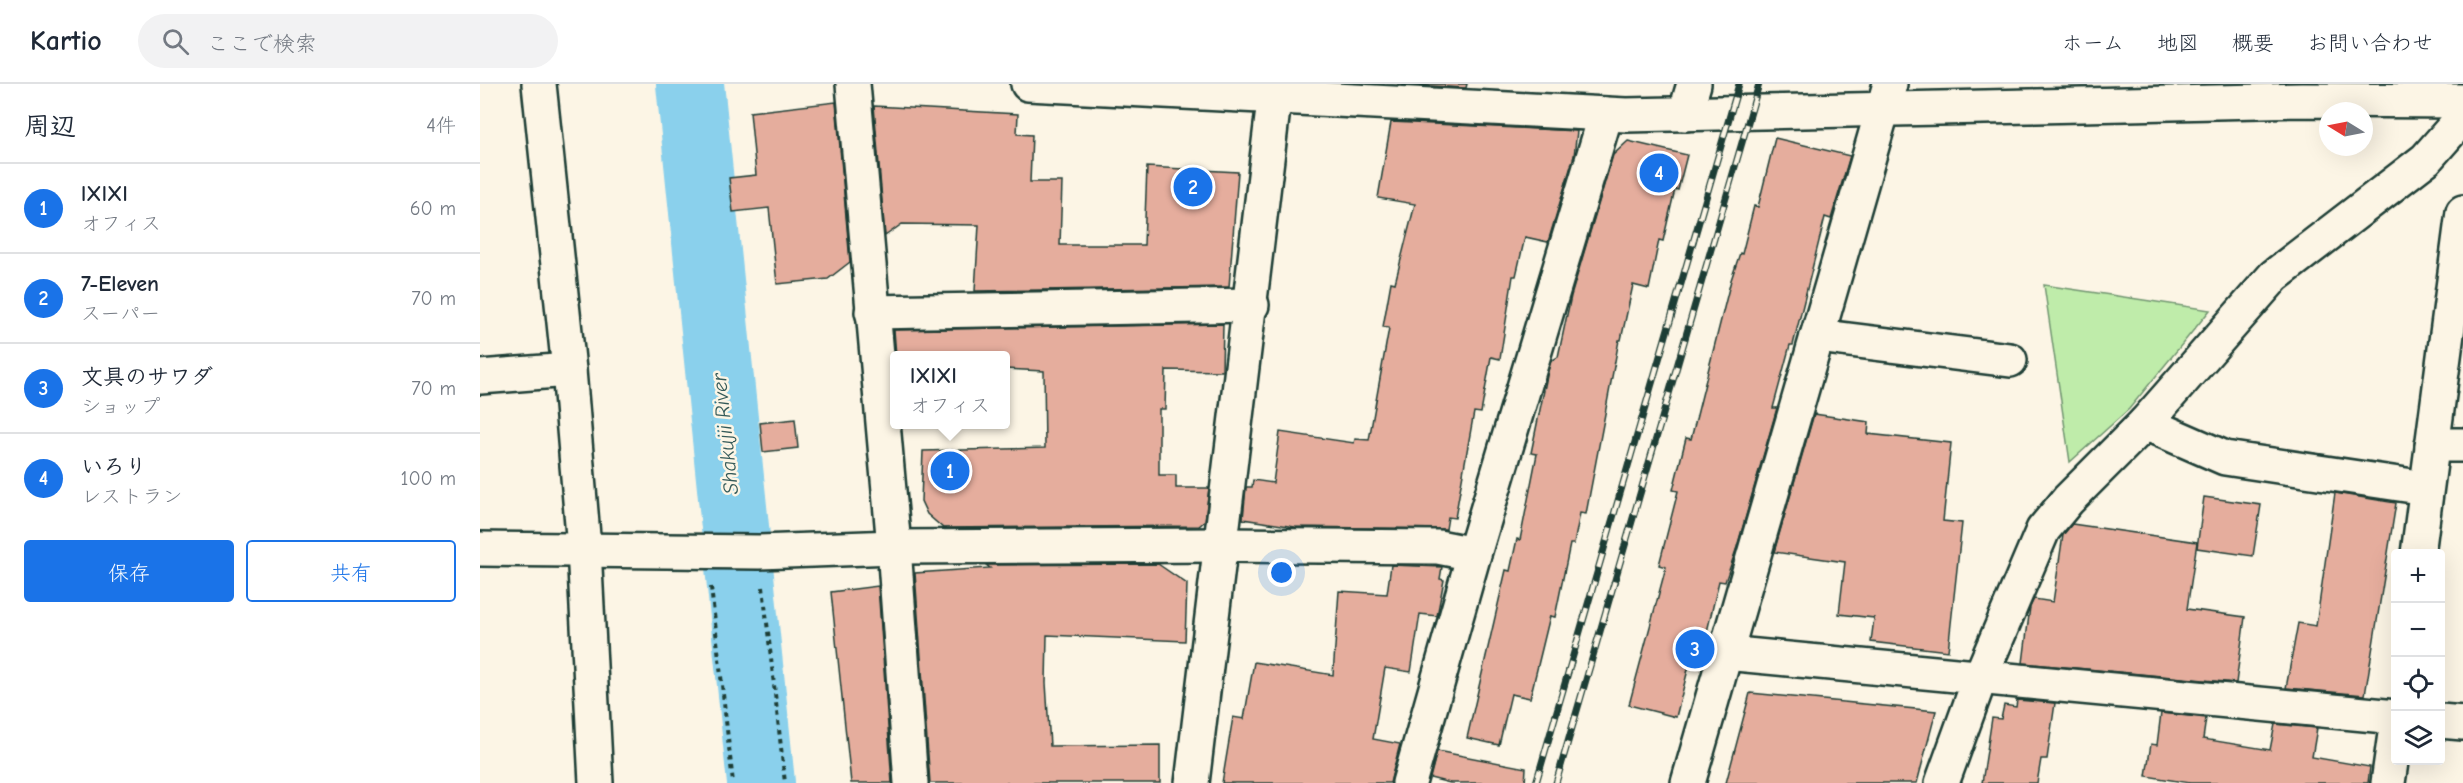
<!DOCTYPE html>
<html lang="ja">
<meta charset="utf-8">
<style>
:root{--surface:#fff;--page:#f2f2f3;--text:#1f2937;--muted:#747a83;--line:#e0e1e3;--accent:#1a73e8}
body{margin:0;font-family:"Comic Neue","Klee One",sans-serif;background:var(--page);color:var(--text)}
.controls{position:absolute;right:18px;bottom:18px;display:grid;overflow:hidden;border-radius:6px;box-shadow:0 6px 24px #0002}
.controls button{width:54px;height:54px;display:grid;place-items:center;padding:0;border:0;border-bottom:2px solid var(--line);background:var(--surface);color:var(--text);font:30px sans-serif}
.compass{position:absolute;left:1839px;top:18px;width:54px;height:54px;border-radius:50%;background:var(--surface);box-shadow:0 6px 24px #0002;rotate:280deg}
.you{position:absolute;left:802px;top:489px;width:21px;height:21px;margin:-15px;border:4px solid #fff;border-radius:50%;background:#1a73e8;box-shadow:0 0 0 9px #1a73e833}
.badge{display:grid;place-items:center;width:39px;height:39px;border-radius:50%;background:var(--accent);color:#fff;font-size:20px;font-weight:700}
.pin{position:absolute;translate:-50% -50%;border:3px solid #fff;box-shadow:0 2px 6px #0006}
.popup{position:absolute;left:410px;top:267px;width:120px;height:78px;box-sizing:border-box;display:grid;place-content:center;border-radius:6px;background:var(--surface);filter:drop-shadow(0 2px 4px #0005);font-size:20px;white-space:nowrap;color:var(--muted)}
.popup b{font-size:22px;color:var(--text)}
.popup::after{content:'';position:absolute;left:50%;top:100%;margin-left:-12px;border:12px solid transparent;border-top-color:var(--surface)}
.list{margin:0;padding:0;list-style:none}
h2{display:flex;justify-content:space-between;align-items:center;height:78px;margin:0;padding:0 24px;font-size:26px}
h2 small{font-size:20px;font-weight:400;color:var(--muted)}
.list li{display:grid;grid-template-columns:39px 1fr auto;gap:18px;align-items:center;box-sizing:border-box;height:90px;padding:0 24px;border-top:2px solid var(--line)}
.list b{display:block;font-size:22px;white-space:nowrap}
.list p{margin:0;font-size:20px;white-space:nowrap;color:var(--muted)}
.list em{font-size:20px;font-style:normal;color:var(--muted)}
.actions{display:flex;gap:12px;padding:18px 24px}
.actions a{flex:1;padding:14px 0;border:2px solid var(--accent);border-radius:6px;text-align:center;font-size:21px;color:var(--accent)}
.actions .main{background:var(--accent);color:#fff}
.icon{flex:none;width:33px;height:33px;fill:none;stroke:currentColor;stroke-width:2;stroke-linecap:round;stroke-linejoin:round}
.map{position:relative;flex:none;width:1983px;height:699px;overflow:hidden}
header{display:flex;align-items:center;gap:36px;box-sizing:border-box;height:84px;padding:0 30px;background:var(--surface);border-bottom:2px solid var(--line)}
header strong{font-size:28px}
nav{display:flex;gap:33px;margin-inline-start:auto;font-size:21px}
.search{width:420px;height:54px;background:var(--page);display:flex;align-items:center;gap:15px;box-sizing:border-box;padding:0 21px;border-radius:33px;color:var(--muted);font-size:22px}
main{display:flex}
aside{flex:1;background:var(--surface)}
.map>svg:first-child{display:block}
.green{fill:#bfecaa;stroke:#6f946f;stroke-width:1.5}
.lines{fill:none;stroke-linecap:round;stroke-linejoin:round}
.river{stroke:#8ad0ec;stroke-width:68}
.building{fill:#e5ad9d;stroke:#1f3d34;stroke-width:1.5}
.minor-casing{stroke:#1f3d34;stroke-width:38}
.path{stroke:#1f3d34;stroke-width:4;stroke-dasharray:4.5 4.5;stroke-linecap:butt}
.minor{stroke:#fcf5e5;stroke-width:33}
.rail-casing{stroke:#1f3d34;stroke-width:7}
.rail{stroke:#fcf5e5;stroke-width:4.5;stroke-dasharray:14;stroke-linecap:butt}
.labels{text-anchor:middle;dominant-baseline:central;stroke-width:5;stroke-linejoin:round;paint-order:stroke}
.water-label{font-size:21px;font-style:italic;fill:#345a59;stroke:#fcf5e5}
</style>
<header>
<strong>Kartio</strong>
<div class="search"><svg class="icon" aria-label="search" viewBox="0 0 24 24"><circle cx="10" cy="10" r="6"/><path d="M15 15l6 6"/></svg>ここで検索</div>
<nav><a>ホーム</a><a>地図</a><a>概要</a><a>お問い合わせ</a></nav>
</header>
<main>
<aside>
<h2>周辺<small>4件</small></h2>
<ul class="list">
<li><span class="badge">1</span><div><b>lXlXl</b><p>オフィス</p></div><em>60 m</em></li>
<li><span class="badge">2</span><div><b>7-Eleven</b><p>スーパー</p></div><em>70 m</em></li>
<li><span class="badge">3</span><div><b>文具のサワダ</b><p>ショップ</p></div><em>70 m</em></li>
<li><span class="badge">4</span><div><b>いろり</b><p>レストラン</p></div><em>100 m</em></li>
</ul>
<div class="actions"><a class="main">保存</a><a>共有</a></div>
</aside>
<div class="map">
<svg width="1983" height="699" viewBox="0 0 1983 699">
<rect width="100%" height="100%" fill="#fcf5e5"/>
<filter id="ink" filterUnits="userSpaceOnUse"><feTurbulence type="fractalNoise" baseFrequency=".0167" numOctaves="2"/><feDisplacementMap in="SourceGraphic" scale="12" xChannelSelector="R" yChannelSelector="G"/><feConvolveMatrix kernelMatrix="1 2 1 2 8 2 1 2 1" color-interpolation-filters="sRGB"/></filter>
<g filter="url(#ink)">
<path class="green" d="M1564,201l166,25 -81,99 -59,53z"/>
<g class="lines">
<path class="river" d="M210,0l71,699"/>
</g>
<g class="building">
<path d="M917,0h70l-1,4z"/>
<path d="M356,18l14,160 -22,17 -51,5 -8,-76 -36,4 -4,-34 27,-3 -6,-63z"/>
<path d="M394,22l144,8 -1,20 15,1 -2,47h32l-2,63h84l3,-78 91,5 -9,115 -254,4 4,-66 -77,-1 -17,12z"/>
<path d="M911,38l186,9 -3,25 -26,86 -23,-5 -9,39h-3l-13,83 -9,-2 -10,56 -7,-1 -19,106 -7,-1 -2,12 -151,-2 -52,-8 3,-32h6l1,-7 20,3 7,-51 74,11 1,-4 14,1 20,-112 -6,-1 8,-45 4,1 20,-79 -37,-6z"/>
<path d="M1295,54l75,18 -19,63 -6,-2 -32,128h-3l-17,63h4l-40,139 -12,35 -6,-1 -13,55 -9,-2 -21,83 -47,-12 37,-138 -7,-2 19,-74 -5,-1 13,-52 5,1 40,-159 9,-27 2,1 12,-48 4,1z"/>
<path d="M1148,57l59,14 -9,35 -3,-1 -12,52 -4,-1 -10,49 -16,-4 -12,55h-2l-33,174 -6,-1 -6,31h-4l-15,73 -5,-1 -20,82 -19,-4 -12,51 -32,-7 39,-168 4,1 7,-32 3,1 17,-86 -6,-1 17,-82 3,-10 7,-4 13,-61 42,-141z"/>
<path d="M743,240l-1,47 -56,-1 -1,39h-6v66h17v13h33l-4,33 -6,5 -256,2 -16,-14 -6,-13 2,-50 122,-3 -1,-77 -39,-2v-13h-109l-2,-26z"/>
<path d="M1334,330l55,8 -1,12 83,9 -8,78 19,2 -14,128 -77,-9 3,-24 -35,-4 6,-52 -71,-10z"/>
<path d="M315,335l3,29 -35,4 -3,-29z"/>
<path d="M1855,409l61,10 -31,192 -79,-7 12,-65 18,3z"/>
<path d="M1724,413l57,8 -8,51 -56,-8z"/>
<path d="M1592,440l125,18 -10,67 58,8 -9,66 -213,-20 7,-56 4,-8 19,3 10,-67z"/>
<path d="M678,480l29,20 -2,57 -138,-6 -1,48 4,63 110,-1v38h-230l-15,-210 75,-5 -4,-3z"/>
<path d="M911,481l51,2 -2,12 4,1 -7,36 -17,-2 -9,58 -26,-4 -12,71 27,5 -10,39h-168l11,-66 11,2 10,-57 79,13 6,-84 48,3z"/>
<path d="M398,502l14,197h-41l-20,-191z"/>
<path d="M1270,609l186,18 -19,72h-191z"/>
<path d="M1537,616l38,3 -8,56h-6l-4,24h-55l10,-65 9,1 3,-14 12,2z"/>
<path d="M1681,629l45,5 -3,21 67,11 5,-26 42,4 -5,29 58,10 -2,16h-178l-44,-7 5,-32 6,1z"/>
<path d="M957,667l89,17 -1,15h-75l-20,-5z"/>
</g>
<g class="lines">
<g class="minor-casing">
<g id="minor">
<path d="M59,0l30,286 15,178 12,235"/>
<path d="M373,0l41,463 17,236"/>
<path d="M548,0l598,31 676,-15 161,1"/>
<path d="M1205,30l9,-30"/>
<path d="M392,228l380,-7"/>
<path d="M1337,252l193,24"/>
<path d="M0,293l89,-7"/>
<path d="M1665,339l80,35 201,30"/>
<path d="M1952,361h31"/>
<path d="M0,465l279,3 135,-5 327,-2 217,2 36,7"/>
<path d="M1938,470l45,-342"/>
<path d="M1245,569l671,64"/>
<path d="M1960,637l23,2"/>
<path d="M712,699l84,-699"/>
<path d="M929,699l65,-229 132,-440"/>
<path d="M1208,699l202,-699"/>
<path d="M1462,699l38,-105 63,-148 25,-30 77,-77 129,-147 152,-117 37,-42"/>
<path d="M1908,699l8,-56"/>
</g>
</g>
<g class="path">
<path d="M231,503l22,196"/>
<path d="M283,503l22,196"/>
</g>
<use href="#minor" class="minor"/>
<g class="rail-casing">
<g id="rail">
<path d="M1056,699l203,-699"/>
<path d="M1076,699l203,-699"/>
</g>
</g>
<use href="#rail" class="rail"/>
</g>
</g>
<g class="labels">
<g class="water-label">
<text transform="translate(245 350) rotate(-96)">Shakujii River</text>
</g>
</g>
</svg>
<div class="controls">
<button>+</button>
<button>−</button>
<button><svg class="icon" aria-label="locate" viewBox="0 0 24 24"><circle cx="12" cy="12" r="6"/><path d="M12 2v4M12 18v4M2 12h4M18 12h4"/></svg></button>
<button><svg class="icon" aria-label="layers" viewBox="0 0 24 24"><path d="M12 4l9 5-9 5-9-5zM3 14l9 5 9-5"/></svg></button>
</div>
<svg class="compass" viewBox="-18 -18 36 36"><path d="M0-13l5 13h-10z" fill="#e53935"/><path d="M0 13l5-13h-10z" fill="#747a83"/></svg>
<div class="you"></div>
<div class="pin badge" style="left:470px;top:387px">1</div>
<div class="popup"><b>lXlXl</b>オフィス</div>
<div class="pin badge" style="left:713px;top:103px">2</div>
<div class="pin badge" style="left:1215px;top:565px">3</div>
<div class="pin badge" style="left:1179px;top:89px">4</div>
</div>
</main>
